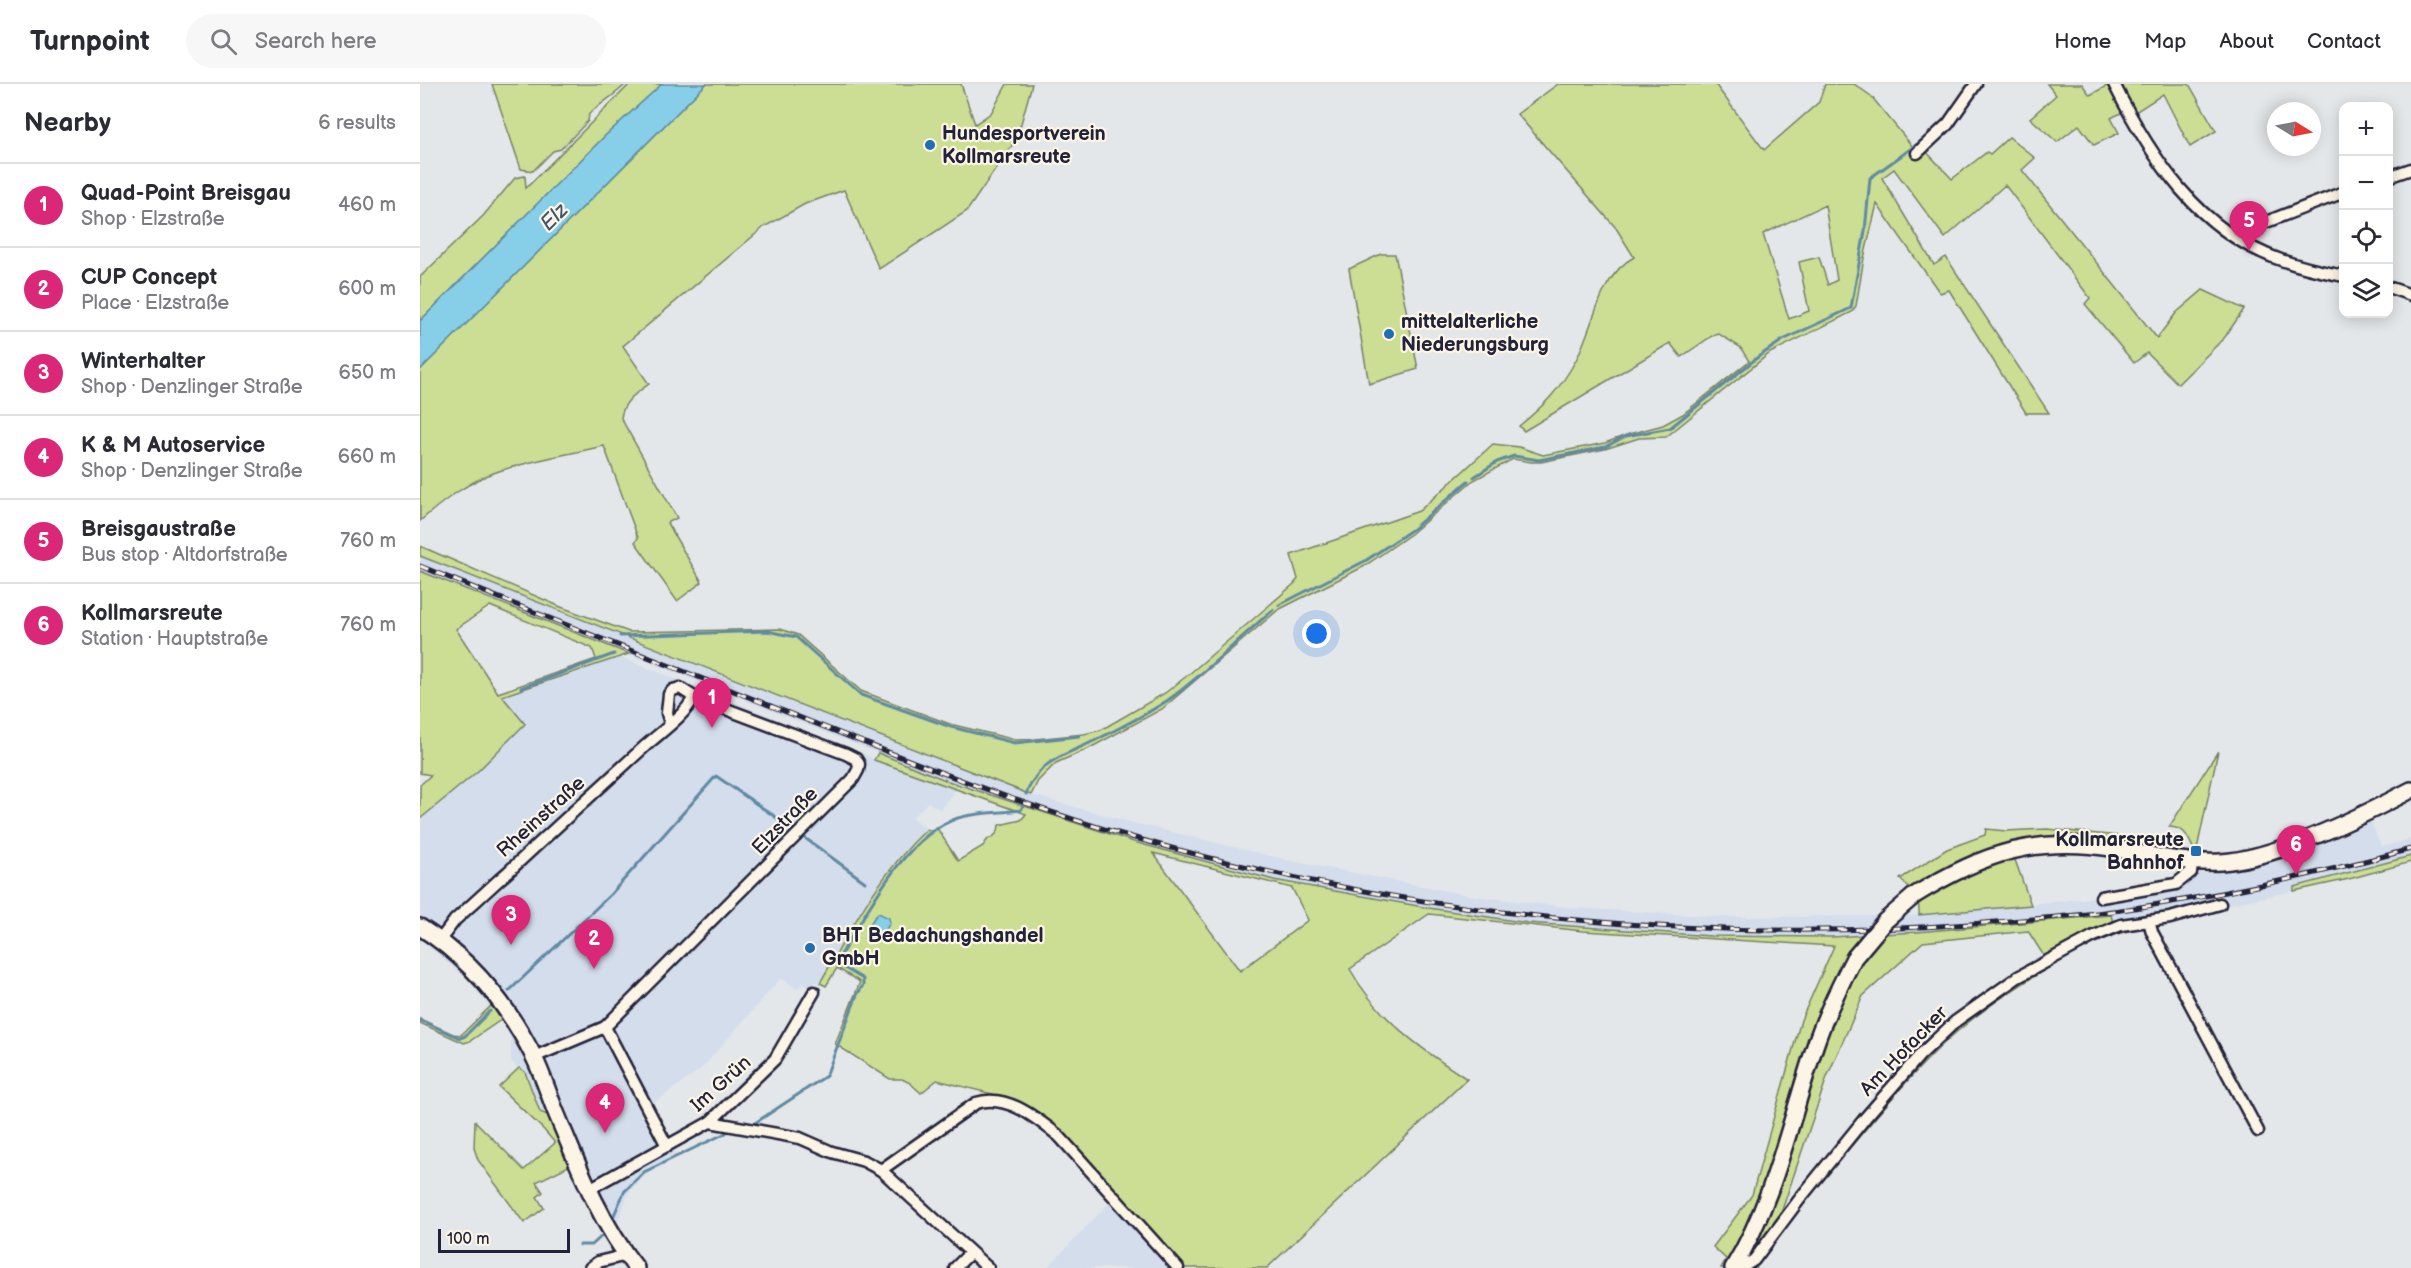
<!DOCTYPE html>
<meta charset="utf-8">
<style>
:root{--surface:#fff;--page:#f7f7f7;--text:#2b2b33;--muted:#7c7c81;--line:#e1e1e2;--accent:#db2777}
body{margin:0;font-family:"Balsamiq Sans",sans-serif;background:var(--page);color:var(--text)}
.controls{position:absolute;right:18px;top:18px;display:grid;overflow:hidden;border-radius:12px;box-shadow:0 3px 15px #0003}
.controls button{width:54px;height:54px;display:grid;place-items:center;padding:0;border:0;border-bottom:2px solid var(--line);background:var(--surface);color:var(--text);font:30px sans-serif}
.compass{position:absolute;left:1847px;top:18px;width:54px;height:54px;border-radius:50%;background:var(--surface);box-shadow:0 3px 15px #0003;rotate:100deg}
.scale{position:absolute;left:18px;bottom:15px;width:132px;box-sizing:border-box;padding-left:6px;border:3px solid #22223b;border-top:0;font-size:16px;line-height:21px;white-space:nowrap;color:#22223b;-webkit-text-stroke:4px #fcf5e5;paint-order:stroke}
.you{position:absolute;left:897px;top:550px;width:21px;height:21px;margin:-15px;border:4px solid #fff;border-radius:50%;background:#1a73e8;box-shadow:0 0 0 9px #1a73e833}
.badge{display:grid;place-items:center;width:39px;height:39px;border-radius:50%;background:var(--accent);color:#fff;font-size:20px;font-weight:700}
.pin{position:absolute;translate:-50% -50px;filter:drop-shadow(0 2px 3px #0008)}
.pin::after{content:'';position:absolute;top:32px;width:21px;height:18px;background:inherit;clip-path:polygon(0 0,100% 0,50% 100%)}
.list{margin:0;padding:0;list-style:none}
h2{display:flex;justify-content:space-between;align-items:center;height:78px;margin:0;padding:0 24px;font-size:26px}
h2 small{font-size:20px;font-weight:400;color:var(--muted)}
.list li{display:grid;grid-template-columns:39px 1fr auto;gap:18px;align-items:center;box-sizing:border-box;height:84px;padding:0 24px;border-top:2px solid var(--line)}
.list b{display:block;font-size:22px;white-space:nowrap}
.list p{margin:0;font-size:20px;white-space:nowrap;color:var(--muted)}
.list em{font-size:20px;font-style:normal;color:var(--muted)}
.icon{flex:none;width:33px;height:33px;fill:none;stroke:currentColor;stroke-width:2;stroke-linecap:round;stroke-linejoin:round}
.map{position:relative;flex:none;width:1991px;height:1184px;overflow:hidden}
header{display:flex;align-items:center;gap:36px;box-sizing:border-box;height:84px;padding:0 30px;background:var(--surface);border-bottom:2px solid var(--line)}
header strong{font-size:28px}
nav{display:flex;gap:33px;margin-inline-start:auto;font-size:21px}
.search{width:420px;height:54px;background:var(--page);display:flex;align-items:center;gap:15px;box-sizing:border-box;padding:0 21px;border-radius:33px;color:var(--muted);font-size:22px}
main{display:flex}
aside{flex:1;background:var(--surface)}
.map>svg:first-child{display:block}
.built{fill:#d3ddec}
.green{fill:#cbde93;stroke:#768067;stroke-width:1.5;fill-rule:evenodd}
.water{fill:#87cfe8;stroke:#5f8aa3;stroke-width:1.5}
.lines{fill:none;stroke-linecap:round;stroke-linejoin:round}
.stream{stroke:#5f8aa3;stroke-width:3}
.minor-casing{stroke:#22223b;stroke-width:15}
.secondary-casing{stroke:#22223b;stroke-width:20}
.minor{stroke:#fcf5e5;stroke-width:10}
.secondary{stroke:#fcf5e5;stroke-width:15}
.rail-casing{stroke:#22223b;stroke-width:5}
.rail{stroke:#fcf5e5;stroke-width:3;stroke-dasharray:9;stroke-linecap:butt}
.secondary-bridge-casing{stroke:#22223b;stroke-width:20;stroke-linecap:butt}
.secondary-bridge{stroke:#fcf5e5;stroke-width:15}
.poi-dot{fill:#1f6fb2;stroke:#fcf5e5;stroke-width:2}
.labels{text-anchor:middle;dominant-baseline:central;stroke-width:4.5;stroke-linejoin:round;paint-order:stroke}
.poi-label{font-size:20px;font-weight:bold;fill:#22223b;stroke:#fcf5e5;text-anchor:start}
.street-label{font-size:20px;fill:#22223b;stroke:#fcf5e5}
.water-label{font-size:21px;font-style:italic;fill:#40566f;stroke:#fcf5e5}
</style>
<header>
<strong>Turnpoint</strong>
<div class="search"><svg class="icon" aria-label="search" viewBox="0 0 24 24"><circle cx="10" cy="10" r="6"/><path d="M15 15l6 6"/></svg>Search here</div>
<nav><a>Home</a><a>Map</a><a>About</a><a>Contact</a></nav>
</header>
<main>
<aside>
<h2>Nearby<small>6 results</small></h2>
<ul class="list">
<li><span class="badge">1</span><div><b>Quad-Point Breisgau</b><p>Shop · Elzstraße</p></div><em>460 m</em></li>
<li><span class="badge">2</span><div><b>CUP Concept</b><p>Place · Elzstraße</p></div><em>600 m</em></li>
<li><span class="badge">3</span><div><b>Winterhalter</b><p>Shop · Denzlinger Straße</p></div><em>650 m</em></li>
<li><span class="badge">4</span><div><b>K &amp; M Autoservice</b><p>Shop · Denzlinger Straße</p></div><em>660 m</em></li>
<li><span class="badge">5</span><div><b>Breisgaustraße</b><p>Bus stop · Altdorfstraße</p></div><em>760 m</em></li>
<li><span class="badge">6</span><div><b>Kollmarsreute</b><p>Station · Hauptstraße</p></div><em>760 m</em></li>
</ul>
</aside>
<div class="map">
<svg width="1991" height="1184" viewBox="0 0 1991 1184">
<rect width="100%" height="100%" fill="#e4e7e9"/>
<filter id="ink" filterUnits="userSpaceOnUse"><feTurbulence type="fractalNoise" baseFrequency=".0167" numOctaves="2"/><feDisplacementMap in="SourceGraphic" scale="12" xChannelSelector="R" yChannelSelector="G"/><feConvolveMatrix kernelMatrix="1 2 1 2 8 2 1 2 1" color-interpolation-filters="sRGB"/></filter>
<g filter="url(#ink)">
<g class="built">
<path d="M0,472l611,239 95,26 165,40 183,35 100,12 149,9 185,-1 193,-19 75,-13 15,-12 21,2 157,-58 12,31 30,-8v17l-117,31v4l-145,30 -2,-6 -34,7 -2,-7 -194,17 -85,5 -121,-1 -183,-13 -99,-15 -155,-28 -140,-38 -186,-61 -528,-210z"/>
<path d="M200,573l243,96 11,7 82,29 -16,21 -12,-8 -16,16 15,11 -37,39 -31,46 -39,69 -5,-1 -4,6 -8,-5 -6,6 -16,-11 -79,90 -52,38 27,51 -32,19 -16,16 -12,31 -11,18 -13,-19 -23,-56 3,-1 -33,-53 -15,-40 -10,-6 -4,-6v-21l-11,-19 -31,-39 -49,-42v-120l58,-48 47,-46 -23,-28z"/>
<path d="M690,1118l71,66h-134z"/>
</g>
<g class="green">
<path d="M72,0h134c-12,12 -25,19 -37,30l-1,7 -27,28 -8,2 -20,20 -12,-2z"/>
<path d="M210,0h32l-56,51 -186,186v-44l63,-61 32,-38 10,-2 1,12z"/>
<path d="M286,0h255l14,40 16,-11 16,-29h25l-15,54 -50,73 -88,58 -35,-79 -39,14 -41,23 -141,119 26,38c-13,9 -26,17 -28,34l56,100 -10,5 35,59 -25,19 -42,-59 3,-4 -34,-92c-35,8 -72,14 -105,25 -30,10 -56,30 -79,50v-151z"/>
<path d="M1138,0h157l49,66 55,-48 6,-18h29l17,12 46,56 6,-4 29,31 35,-27 3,2 19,-17 26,21 -13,12 135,168 19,-25 27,-23 41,19 -19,28 -47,47 -31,-31 -13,10 -49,-59 5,-6 -85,-113 -60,53 -51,-69 -12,9 52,87 12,-8 103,156h-23l-77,-123 -9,3 -63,-89 -13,54 -8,48 -4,6 -82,41 -104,84 -27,1 -34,11 -64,13h-10l-18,-3 -41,22 -61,53 -48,33 -85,43 -116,99 -74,40 -32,14 -18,18 -7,14 -611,-239v-10l141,61 68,25 151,-3 18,6 63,56 89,33 66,16 19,-1 49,-5 17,-4 64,-37 23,-18 106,-91 4,-5 -7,-24 128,-44 74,-67 26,3 24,8 62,-12 24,-9 34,-9 20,-11 66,-53 -9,-14 -21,-13 -7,2 -31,21 -11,-14 -146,88 -5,-5c26,-21 41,-37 57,-66 18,-34 23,-84 58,-103l-18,-29 -99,-114zM1405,121l12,75 -9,5 -9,-28 -20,5 10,49 -20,8 -26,-85z"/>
<path d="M1627,0h35l8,11 20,-11 13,28 -12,6 8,15 -25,12 -15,-20 -22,17 -27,-24 26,-23z"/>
<path d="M1698,0h71l27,47 -26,16 -27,-53 -29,19z"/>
<path d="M961,170h14l23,115 -49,15 -20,-115z"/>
<path d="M0,487l209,83 -127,42 23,28 -47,47 -58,48v-34l11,-10 -11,-2zM70,522l102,42 4,11 -98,34 -42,-64z"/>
<path d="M1798,667l-21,98 -4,-1c-6,-13 -8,-20 -24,-21z"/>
<path d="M458,669l70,28 186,61 140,38 155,28 99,15 183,13 121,1 85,-5 194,-17 2,7 35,-8 2,12c-11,3 -24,5 -35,9 -55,21 -134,72 -176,113 -30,29 -57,62 -85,95 -34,40 -68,81 -98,125h-35l5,-9 -13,-12 39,-52 49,-175 33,-74 -251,-15 -154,-17 -79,55c27,49 71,80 117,110l-200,189h-84l-113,-125 -42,-34 -20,-11 -71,-18 -16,13 -11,-10 -8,-4h-12l-55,-35 25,-62 -23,-14 -11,18 -6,-3c31,-55 60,-110 107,-154l5,2 5,-3 21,33 25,-15 5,-7c7,-2 11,-7 11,-14l22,-5 5,-6 -152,-54zM733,769l139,35 16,32 -68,51zM1608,847l16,25 -60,37 -53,45 -45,47 -80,97 -26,34 47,-139 36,-81 60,-54z"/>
<path d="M1566,745l20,2 41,-2 104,10 12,-2 13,3 3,7 -3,5 -70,2 -56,-2 -36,5 17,48 -112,10c1,-17 -6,-25 -19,-36l47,-30 38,-14z"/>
<path d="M1991,772v6l-62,17 -55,12v-4z"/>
<path d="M72,921l10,14 -32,22 -6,2 -44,-20v-4l33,15 8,1z"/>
<path d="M99,984l6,4 15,40 10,4 23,48 -37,18 7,10 -6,5 7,11 -20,15 -46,-63 -4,-12 1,-27 49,49 31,-27 -11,-13 -45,-43z"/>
</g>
<g class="water">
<path d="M242,0h44l-286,286v-49l186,-186z"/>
<path d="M458,829l11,5 1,5 -10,15 -6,2 -7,-5 -1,-6z"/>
</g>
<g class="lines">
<g class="stream">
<path d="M1544,8l5,-8"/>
<path d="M1054,393l23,-15 17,-6 25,4 66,-13 21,-11 44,-8 88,-71 25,-17 68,-32 14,-77 5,-53 53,-38"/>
<path d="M859,521l86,-44 48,-32 55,-48"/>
<path d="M200,552l147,-5 29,6 65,58 90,32 64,16 64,-7"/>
<path d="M101,604l93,-34"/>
<path d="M606,710c15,-36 38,-38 70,-54 24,-12 50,-25 72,-40 37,-26 70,-61 105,-90"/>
<path d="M385,754l60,44"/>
<path d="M89,907l102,-97 105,-118 77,53"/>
<path d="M0,936l40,18 5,-2 25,-25"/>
<path d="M332,1041l74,-49 31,-81 6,-10v-6l-27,-16c29,-47 67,-127 122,-145 19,-6 43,-5 63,-8l2,-4"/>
<path d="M191,1138l13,-30 20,-20 82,-39"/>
<path d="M160,1161h12l13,-12"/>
</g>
<g class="minor-casing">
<g id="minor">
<path d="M1694,0c37,74 85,148 167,176 20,7 42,12 63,16"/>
<path d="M1497,69l31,-29 28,-40"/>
<path d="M1968,93l23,-8"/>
<path d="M1821,156l20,-16 83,-32"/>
<path d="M1968,203l23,8"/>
<path d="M1681,813l75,-13 15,-12 2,-11"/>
<path d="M1729,837l3,11 106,199"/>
<path d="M20,856l15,-20 46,-42 7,-6c44,-41 89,-82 134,-123 16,-15 42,-32 52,-52l-14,-9 -7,2 -4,4 -2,19 3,10"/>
<path d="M185,943l62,119"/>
<path d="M114,973l71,-30 248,-248 5,-9 1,-6 -3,-5 -10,-5 -152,-57"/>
<path d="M290,1038l90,16 32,14 32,9 17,9 95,-67c30,-10 59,14 83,33l119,132"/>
<path d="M461,1086l107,98"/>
<path d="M169,1105l121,-67 65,-63 39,-67"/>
<path d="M1314,1181l9,2 11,-7 48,-64 64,-79 54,-62 36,-34 62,-44 74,-40 29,-12 49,-7 50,-14"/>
<path d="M170,1184l8,-6 29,-7"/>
<path d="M535,1184l15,-15"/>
</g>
</g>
<g class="secondary-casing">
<g id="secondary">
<path d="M1495,811c68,-42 121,-60 202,-46 34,6 69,15 104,13 57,-4 139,-45 190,-72"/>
<path d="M0,843c49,31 87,77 113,128 9,18 15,37 22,55 23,55 44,111 81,158"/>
<path d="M1313,1184c42,-69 57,-147 82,-222 10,-31 24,-59 39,-88"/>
</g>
</g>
<use href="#minor" class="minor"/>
<use href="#secondary" class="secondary"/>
<g class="rail-casing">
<path id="rail" d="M0,482c131,53 262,105 394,157 105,41 211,84 321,115 276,78 563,107 849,85 48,-4 96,-7 144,-14 95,-14 190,-35 283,-60"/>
</g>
<use href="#rail" class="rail"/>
<g class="secondary-bridge-casing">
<path id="secondary-bridge" d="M1434,874l31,-37 30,-26"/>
</g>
<use href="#secondary-bridge" class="secondary-bridge"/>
</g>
</g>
<g class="poi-dot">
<circle cx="510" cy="61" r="6"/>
<circle cx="969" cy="250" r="6"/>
<rect x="1770" y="761" width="12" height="12" rx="3"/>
<circle cx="390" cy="864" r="6"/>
</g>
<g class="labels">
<g class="poi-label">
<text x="522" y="50">Hundesportverein<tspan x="522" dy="23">Kollmarsreute</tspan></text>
<text x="981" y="238">mittelalterliche<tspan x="981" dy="23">Niederungsburg</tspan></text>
<text x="1764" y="756" text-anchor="end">Kollmarsreute<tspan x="1764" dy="23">Bahnhof</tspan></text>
<text x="402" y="852">BHT Bedachungshandel<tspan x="402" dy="23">GmbH</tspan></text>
</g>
<g class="street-label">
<text transform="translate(121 733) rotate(-42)">Rheinstraße</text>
<text transform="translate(365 737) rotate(-46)">Elzstraße</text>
<text transform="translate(1484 967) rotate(-46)">Am Hofacker</text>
<text transform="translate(301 1000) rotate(-42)">Im Grün</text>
</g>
<g class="water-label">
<text transform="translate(134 133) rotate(-45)">Elz</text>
</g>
</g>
</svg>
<div class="controls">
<button>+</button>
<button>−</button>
<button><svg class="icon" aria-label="locate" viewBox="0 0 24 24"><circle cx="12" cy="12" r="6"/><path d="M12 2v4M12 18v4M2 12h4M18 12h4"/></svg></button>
<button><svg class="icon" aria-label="layers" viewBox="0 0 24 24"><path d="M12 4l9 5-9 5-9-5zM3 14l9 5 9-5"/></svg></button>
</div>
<svg class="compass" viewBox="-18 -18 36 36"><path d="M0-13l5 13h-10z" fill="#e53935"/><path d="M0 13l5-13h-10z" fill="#7c7c81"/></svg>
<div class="scale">100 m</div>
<div class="you"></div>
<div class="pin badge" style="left:292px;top:644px">1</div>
<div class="pin badge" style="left:174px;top:885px">2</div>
<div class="pin badge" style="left:91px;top:861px">3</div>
<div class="pin badge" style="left:185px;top:1049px">4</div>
<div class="pin badge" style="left:1829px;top:167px">5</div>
<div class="pin badge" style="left:1876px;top:791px">6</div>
</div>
</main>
